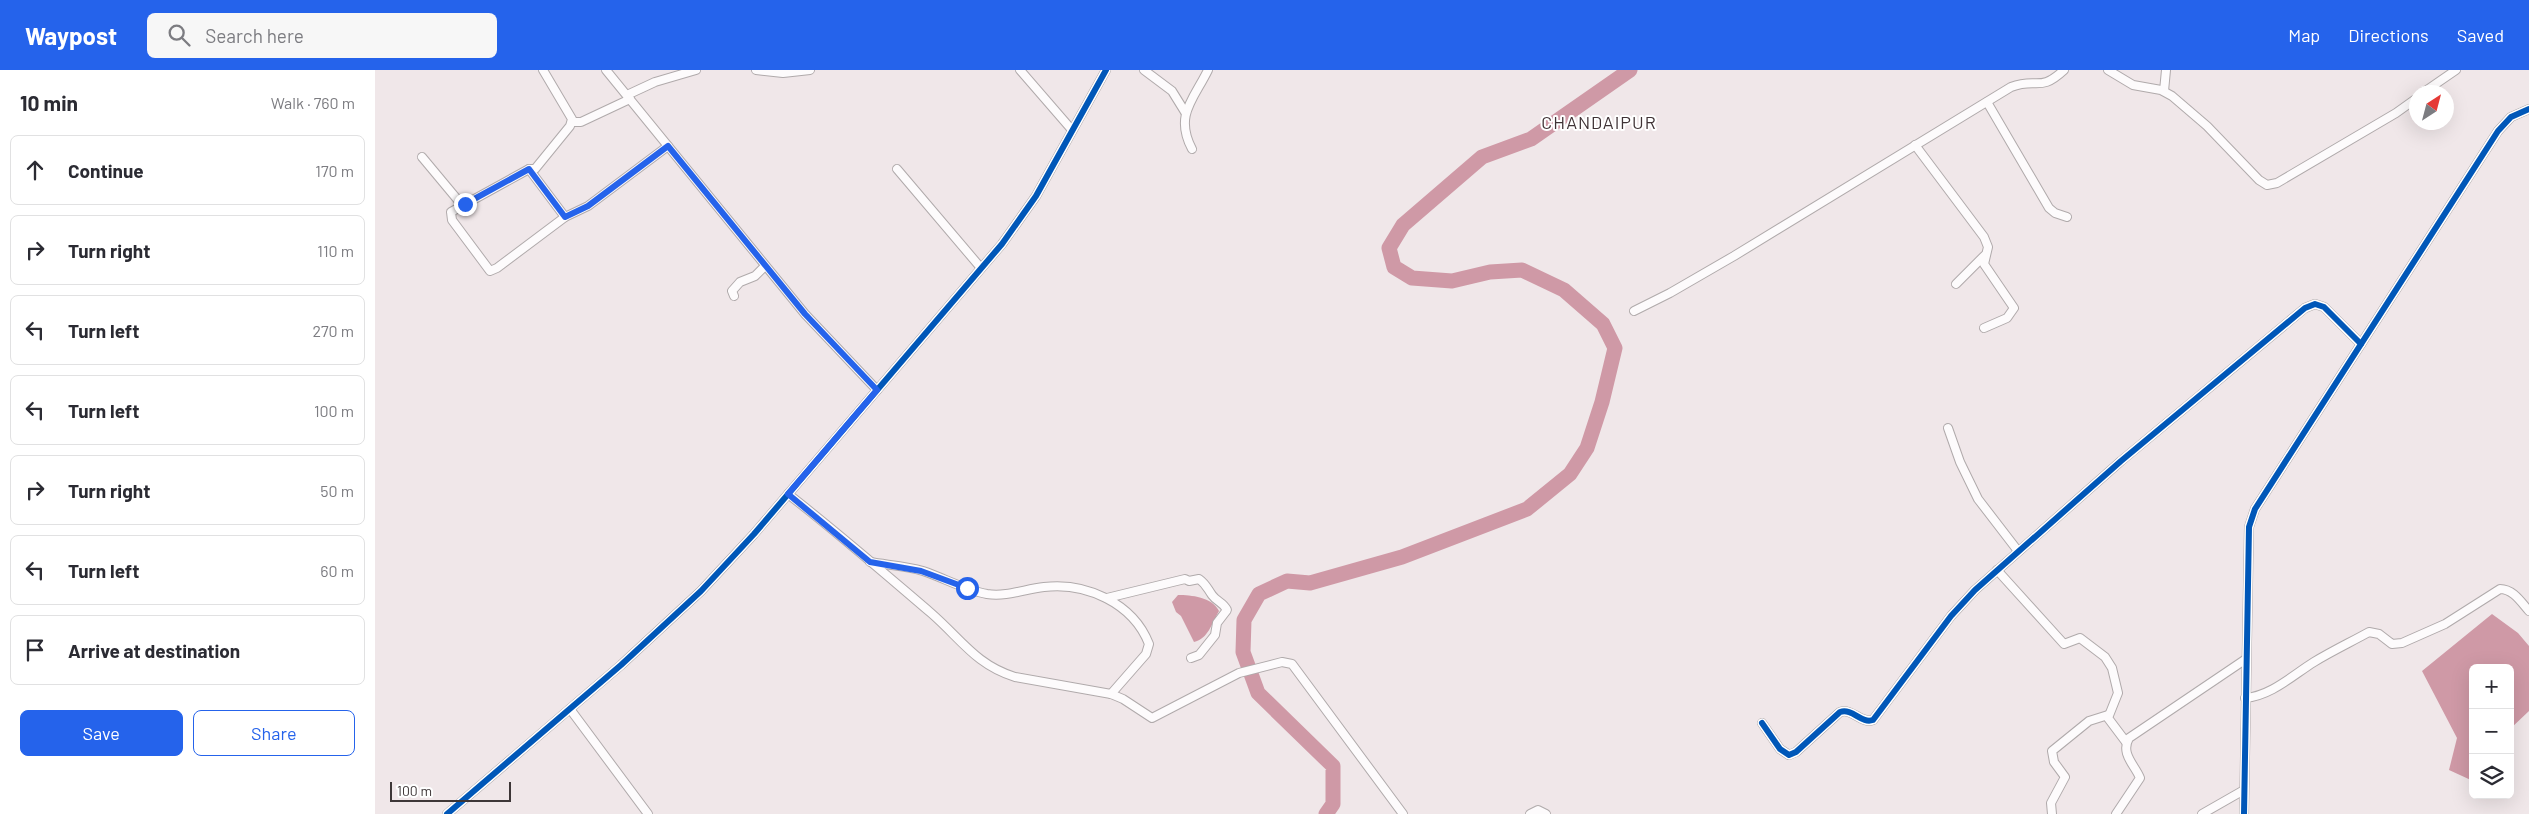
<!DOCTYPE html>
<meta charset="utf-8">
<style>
:root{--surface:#fff;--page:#f7f7f7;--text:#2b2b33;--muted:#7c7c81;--line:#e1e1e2;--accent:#2563eb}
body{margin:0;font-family:Barlow,sans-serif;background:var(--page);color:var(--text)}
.controls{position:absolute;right:15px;bottom:15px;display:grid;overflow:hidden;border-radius:8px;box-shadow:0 5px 20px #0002}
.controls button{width:45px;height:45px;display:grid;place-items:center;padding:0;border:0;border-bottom:1px solid var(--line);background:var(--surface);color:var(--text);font:25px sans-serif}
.compass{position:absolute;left:2034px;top:15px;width:45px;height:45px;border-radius:50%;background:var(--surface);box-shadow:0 5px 20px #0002;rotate:36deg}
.scale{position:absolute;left:15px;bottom:12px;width:121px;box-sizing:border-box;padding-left:5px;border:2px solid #3d3637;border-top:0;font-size:14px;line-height:18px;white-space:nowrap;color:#3d3637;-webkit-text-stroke:4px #fff;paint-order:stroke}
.stop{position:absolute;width:15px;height:15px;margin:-11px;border:4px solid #2563eb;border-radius:50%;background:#fff}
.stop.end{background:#2563eb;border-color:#fff;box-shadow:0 1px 5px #0008}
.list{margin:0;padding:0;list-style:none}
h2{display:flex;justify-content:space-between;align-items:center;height:65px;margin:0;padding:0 20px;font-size:21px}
h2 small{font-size:16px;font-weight:400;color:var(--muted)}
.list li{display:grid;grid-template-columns:32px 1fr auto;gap:15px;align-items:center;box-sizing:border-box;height:70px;margin:0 10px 10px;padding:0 10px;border:1px solid var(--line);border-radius:8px}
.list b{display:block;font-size:19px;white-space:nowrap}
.list em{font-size:16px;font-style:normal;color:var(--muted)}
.actions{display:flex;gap:10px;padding:15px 20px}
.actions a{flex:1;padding:11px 0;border:1px solid var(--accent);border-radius:8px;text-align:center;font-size:18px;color:var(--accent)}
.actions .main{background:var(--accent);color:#fff}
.icon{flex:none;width:28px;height:28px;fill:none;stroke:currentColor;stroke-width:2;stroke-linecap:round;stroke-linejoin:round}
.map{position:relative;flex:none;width:2154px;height:744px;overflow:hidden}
header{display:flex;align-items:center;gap:30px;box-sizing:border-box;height:70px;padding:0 25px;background:var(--accent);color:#fff}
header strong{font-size:24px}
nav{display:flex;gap:28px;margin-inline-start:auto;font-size:18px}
.search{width:350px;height:45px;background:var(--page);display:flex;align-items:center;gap:12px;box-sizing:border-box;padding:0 18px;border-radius:8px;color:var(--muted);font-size:19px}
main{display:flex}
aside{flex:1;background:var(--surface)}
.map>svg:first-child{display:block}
.water{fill:#cf99a6}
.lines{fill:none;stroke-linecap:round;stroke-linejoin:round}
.river{stroke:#cf99a6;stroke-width:15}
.street-casing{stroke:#b0aaab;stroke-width:10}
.street{stroke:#fdfbfc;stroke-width:8}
.cycleway-casing{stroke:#fff;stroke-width:9}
.cycleway{stroke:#0057b8;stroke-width:6}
.route{stroke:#2563eb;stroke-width:6}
.labels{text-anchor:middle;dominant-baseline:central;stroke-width:4;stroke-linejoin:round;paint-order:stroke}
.quarter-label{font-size:18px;letter-spacing:1px;fill:#3f3235;stroke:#fff}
</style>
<header>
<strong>Waypost</strong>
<div class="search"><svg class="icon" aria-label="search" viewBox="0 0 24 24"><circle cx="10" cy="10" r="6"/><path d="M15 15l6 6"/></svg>Search here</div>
<nav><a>Map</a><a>Directions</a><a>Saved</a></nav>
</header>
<main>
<aside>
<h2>10 min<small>Walk · 760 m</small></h2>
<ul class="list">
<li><svg class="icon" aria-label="ahead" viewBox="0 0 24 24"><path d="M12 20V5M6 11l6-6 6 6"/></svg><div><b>Continue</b></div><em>170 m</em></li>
<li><svg class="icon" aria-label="right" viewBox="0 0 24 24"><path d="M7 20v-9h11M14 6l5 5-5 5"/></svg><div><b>Turn right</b></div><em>110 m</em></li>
<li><svg class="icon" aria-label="left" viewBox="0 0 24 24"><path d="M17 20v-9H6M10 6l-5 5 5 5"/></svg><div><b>Turn left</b></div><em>270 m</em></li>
<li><svg class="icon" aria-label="left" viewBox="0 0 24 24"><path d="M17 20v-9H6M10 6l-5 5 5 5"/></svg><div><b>Turn left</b></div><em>100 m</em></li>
<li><svg class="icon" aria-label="right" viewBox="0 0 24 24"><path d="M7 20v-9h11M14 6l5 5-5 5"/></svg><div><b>Turn right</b></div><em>50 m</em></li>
<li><svg class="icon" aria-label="left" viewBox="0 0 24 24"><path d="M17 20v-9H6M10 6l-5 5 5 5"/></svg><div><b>Turn left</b></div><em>60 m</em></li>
<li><svg class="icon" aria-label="arrive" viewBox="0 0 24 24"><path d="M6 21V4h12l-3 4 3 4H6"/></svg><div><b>Arrive at destination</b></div></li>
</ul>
<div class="actions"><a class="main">Save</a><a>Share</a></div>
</aside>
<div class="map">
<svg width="2154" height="744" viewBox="0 0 2154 744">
<rect width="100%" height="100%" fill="#f0e7e9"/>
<g class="water">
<path d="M803,525c13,0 34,2 41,16 -7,12 -11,28 -25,31l-13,-26 -5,-4 -4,-10z"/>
<path d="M2117,544l26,19 11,13v65l-19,18v-61h-37v113l-24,-11 8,-32 -35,-67z"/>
</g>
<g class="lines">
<path class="river" d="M951,744l7,-10v-38l-75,-73 -15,-41 1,-32 15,-26 28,-13 23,2 92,-26 125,-48 43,-35 17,-26 15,-46 13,-54 -12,-24 -39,-34 -42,-20 -32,2 -38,9 -40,-3 -18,-11 -5,-19 14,-23 79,-68 49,-18 99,-69"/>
<g class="street-casing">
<g id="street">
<path d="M168,0l29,49 -2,7 -35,43h-6l-78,43 1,8 38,51 7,-3 68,-51 23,-11 80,-60"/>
<path d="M231,0l199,244 72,76"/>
<path d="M381,0l27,3 27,-3"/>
<path d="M645,0l52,60"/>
<path d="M769,0l28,21 13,21"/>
<path d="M1733,0l25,15 28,5 11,6 35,30 52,54 8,5 10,-2 119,-70 21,-15"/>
<path d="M1789,21l2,-21"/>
<path d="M2049,22l32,-22"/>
<path d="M252,25l28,-13 41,-12"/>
<path d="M1612,32l62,106 6,5 12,4"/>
<path d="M197,52h9l49,-23"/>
<path d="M1540,75l69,92 4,10 -4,17 30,44 -7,10 -23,10"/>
<path d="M817,79c-18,-34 2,-50 16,-79"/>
<path d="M47,87l40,48"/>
<path d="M154,99l36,48"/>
<path d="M522,99l84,99"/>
<path d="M1581,214l28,-28"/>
<path d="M359,226l-2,-5 8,-9 15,-6 10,-10"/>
<path d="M1259,241l36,-18 64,-37 277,-169c27,-10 28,6 53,-17"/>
<path d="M1573,358l12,34 18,37 40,52"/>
<path d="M413,424c49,38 96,79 143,119 30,26 45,52 84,64l96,17 12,5 29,19 87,-45 43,-11 10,2 111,150"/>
<path d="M495,492c17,3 36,4 53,9 21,7 42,19 64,23 20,3 38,-5 57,-7 42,-5 89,16 105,57l-3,10 -35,40"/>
<path d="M1622,500l67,74 16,-6 25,19 7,11 6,25 -10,25 18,24"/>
<path d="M732,528l78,-19 4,2 10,-2c7,5 8,9 13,16 5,7 11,7 15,15l-10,13 -2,12 -16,20 -8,3"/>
<path d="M1870,628c26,-2 48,-23 69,-36 18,-11 37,-20 55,-30l10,2 13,10 10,-1 43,-19 55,-35c13,0 21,13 29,22"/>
<path d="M195,639l78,105"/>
<path d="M1387,653l18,26 9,6 7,-3 44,-40c13,-4 21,12 33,8l78,-104 24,-26 146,-129 184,-153 10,-4 9,3 37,37"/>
<path d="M72,744l174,-149 80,-74 53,-57 248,-290 34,-48 70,-126"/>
<path d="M1155,744l8,-4 8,4"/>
<path d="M1677,744l-1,-11 14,-26 -11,-15 -2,-11 37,-30 19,-6"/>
<path d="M1741,744l24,-36c-5,-13 -20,-24 -11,-40l117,-79"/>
<path d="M1827,744l42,-24"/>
<path d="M1869,744l5,-287 6,-18 243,-378 13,-14 18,-8"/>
</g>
</g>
<use href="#street" class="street"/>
<g class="cycleway-casing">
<g id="cycleway">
<path d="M1387,653l18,26 9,6 7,-3 44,-40c13,-4 21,12 33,8l78,-104 24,-26 146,-129 184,-153 10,-4 9,3 37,37"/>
<path d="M72,744l174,-149 80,-74 53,-57 248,-290 34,-48 70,-126"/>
<path d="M1869,744l5,-287 6,-18 243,-378 13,-14 18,-8"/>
</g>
</g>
<use href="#cycleway" class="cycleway"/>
</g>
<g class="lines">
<path class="route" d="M90,134l64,-35 36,48 23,-11 80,-60 137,168 72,76 -89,104 82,68 51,9 46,17"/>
</g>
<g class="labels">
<g class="quarter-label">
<text x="1224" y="52">CHANDAIPUR</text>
</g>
</g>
</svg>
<div class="controls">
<button>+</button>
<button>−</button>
<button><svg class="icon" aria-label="layers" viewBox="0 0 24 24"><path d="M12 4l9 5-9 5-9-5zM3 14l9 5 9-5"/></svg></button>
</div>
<svg class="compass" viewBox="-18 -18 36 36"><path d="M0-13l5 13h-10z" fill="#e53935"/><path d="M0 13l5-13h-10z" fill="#7c7c81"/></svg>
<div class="scale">100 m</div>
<div class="stop" style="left:592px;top:518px"></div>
<div class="stop end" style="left:90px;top:134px"></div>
</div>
</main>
